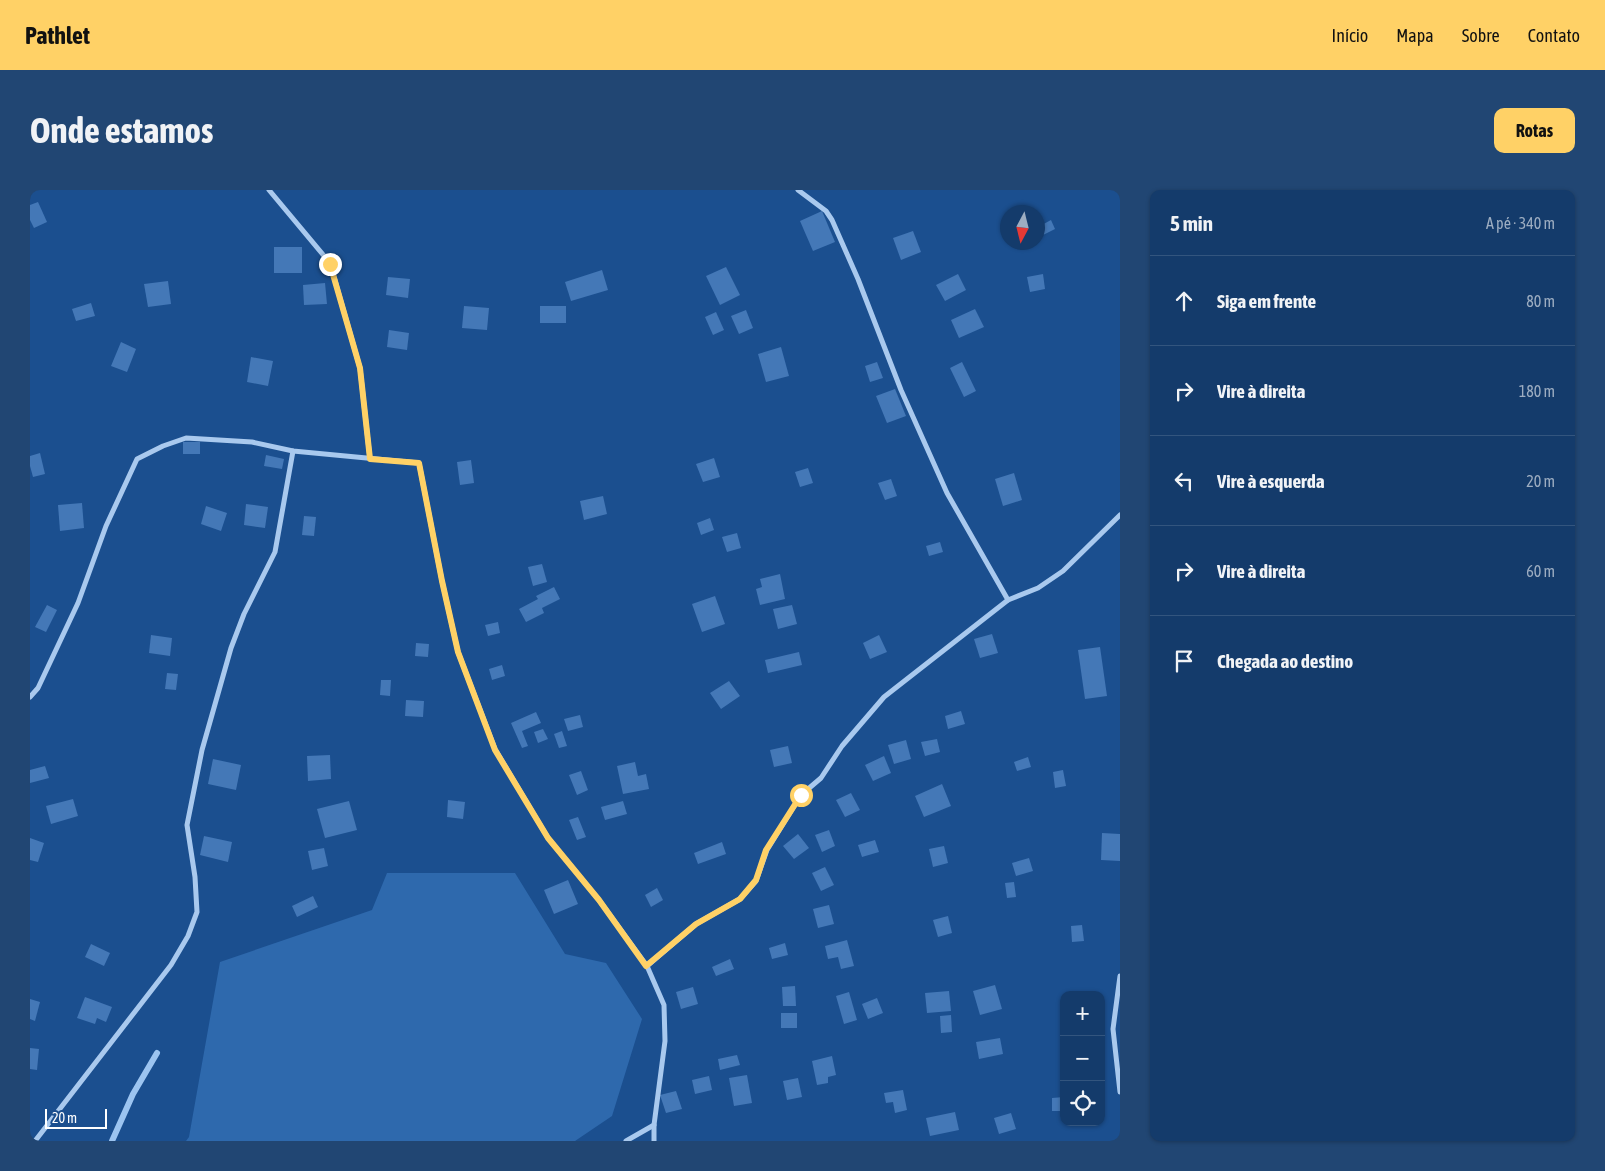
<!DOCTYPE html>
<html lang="pt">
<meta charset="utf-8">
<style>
:root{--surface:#143b6b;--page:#214673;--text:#f1f3f6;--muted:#9dadc1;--line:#33557e;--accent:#ffd166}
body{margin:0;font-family:"Asap Condensed",sans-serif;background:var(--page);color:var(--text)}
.controls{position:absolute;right:15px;bottom:15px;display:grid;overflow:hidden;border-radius:10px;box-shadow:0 1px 4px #0004}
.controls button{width:45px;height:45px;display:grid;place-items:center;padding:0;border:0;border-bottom:1px solid var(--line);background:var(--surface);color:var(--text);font:25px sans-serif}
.compass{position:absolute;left:970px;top:15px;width:45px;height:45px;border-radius:50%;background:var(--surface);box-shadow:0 1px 4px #0004;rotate:187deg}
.scale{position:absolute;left:15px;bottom:12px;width:62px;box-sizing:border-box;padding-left:5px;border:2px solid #fff;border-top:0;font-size:14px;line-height:18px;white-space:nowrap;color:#fff;-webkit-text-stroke:4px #1b4f8f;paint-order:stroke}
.stop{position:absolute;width:15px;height:15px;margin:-11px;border:4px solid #ffd166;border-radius:50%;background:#fff}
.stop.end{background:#ffd166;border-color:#fff;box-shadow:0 1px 5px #0008}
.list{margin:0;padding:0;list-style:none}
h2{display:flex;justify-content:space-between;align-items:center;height:65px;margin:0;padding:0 20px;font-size:21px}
h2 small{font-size:16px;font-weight:400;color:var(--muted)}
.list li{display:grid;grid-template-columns:32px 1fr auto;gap:15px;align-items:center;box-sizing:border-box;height:90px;padding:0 20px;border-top:1px solid var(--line)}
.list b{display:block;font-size:19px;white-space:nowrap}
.list em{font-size:16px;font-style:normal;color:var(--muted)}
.icon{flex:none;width:28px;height:28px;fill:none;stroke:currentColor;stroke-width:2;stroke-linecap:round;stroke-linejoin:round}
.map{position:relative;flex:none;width:1090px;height:951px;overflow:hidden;border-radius:10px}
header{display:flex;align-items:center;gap:30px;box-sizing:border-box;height:70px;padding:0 25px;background:var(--accent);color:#111}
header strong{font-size:24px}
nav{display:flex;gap:28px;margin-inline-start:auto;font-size:18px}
.intro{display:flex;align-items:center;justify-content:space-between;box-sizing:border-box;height:120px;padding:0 30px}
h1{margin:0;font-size:35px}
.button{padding:12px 22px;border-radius:10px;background:var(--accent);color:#111;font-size:18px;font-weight:700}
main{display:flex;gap:30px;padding:0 30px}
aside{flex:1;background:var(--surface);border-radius:10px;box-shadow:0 1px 4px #0004}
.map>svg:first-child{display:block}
.green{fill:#2e69ad}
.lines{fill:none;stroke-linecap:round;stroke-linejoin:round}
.stream{stroke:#9cc4f0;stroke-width:6}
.building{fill:#4478b7}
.street{stroke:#a9c9ee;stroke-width:5}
.route{stroke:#ffd166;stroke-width:6}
</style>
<header>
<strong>Pathlet</strong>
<nav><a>Início</a><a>Mapa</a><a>Sobre</a><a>Contato</a></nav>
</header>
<div class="intro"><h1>Onde estamos</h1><a class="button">Rotas</a></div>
<main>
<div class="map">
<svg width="1090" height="951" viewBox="0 0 1090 951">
<rect width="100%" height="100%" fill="#1b4f8f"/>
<path class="green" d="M357,683h128l50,81 41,9 36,56 -30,97 -37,25h-389l3,-4 31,-175 152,-52z"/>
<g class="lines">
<path class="stream" d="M82,951l21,-47 24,-41"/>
</g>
<g class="building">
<path d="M8,12l9,20 -13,6 -4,-8v-15z"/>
<path d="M792,21l13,31 -22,9 -13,-30z"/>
<path d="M1021,30l4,9 -16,8 -1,-10z"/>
<path d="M883,41l8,21 -20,8 -8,-22z"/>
<rect x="244" y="57" width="28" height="26"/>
<path d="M696,77l14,28 -20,10 -14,-29z"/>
<path d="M572,80l6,20 -37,11 -6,-19z"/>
<path d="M928,84l8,16 -21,11 -9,-16z"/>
<path d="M1013,84l2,15 -15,3 -3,-15z"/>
<path d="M358,87l22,2 -2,19 -22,-3z"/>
<path d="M138,91l3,23 -23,3 -4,-23z"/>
<path d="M295,93l2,21 -23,1 -1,-20z"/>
<path d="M61,113l4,13 -19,5 -4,-12z"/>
<path d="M434,116l25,2 -2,22 -25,-2z"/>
<rect x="510" y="116" width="26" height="17"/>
<path d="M945,119l9,18 -25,11 -8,-18z"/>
<path d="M716,120l7,18 -14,6 -8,-18z"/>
<path d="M686,122l8,18 -11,5 -8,-18z"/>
<path d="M359,140l20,3 -2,17 -20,-3z"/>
<path d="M91,152l15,7 -9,23 -16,-6z"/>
<path d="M751,157l8,29 -23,6 -8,-28z"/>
<path d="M221,167l22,4 -5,25 -21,-4z"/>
<path d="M847,172l6,16 -13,4 -5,-16z"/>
<path d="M932,172l14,29 -12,6 -14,-29z"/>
<path d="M865,199l11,27 -19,7 -11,-27z"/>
<rect x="153" y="252" width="17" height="12"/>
<path d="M10,263l5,21 -12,3 -3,-11v-10z"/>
<path d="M236,265l18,4 -2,10 -18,-3z"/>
<path d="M684,268l6,19 -17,5 -7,-18z"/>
<path d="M441,270l3,23 -14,2 -3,-23z"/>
<path d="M778,278l5,15 -13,4 -5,-15z"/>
<path d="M984,283l8,27 -19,6 -8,-27z"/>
<path d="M861,289l6,17 -12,4 -7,-17z"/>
<path d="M573,306l4,18 -23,6 -4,-19z"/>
<path d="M52,313l2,25 -24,3 -2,-26z"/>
<path d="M216,314l22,3 -3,21 -21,-3z"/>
<path d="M176,316l21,7 -6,18 -20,-7z"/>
<path d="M274,326l12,1 -2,19 -12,-1z"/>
<path d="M680,328l4,12 -13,5 -4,-12z"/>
<path d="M707,343l4,15 -14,4 -5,-15z"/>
<path d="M910,352l3,10 -14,4 -3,-10z"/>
<path d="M512,374l5,18 -14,4 -5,-19z"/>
<path d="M750,384l5,25 -25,6 -4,-16 6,-2 -2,-8z"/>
<path d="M524,397l6,12 -18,9 2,5 -18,9 -7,-13 19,-10 -2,-3z"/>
<path d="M685,406l10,28 -23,8 -10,-28z"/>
<path d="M17,415l10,5 -11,22 -11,-5z"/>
<path d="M762,415l5,19 -19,5 -5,-20z"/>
<path d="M468,432l2,11 -12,3 -3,-11z"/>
<path d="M962,444l6,19 -18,5 -6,-19z"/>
<path d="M121,445l21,3 -2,18 -21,-3z"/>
<path d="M849,445l8,17 -17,7 -7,-16z"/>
<path d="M386,453l13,1 -1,13 -13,-1z"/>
<path d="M1070,457l7,49 -22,3 -7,-49z"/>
<path d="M769,462l3,13 -34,8 -3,-13z"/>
<path d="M472,475l3,11 -13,4 -3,-11z"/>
<path d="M137,483l11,1 -2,16 -11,-1z"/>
<path d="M351,490h10l-1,16 -10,-1z"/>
<path d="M699,491l11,15 -19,13 -11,-16z"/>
<path d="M376,510l18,1 -1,16 -18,-1z"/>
<path d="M931,521l4,13 -17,5 -3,-13z"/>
<path d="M506,522l5,11 -19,8 6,15 -6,2 -11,-25z"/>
<path d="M550,525l3,12 -15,4 -4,-12z"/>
<path d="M513,539l5,10 -10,4 -4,-11z"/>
<path d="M532,541l5,15 -8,2 -5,-14z"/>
<path d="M907,549l3,13 -15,4 -4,-14z"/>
<path d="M876,550l5,19 -17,5 -6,-19z"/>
<path d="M758,556l4,17 -18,4 -4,-17z"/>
<path d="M300,565l1,24 -23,2 -1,-25z"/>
<path d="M854,566l7,17 -18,8 -8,-16z"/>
<path d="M998,567l3,10 -14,4 -3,-9z"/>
<path d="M183,569l28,6 -5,25 -28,-6z"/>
<path d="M605,572l3,14 8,-2 3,15 -26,5 -6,-28z"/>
<path d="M15,576l4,12 -19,5v-13z"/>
<path d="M1033,580l3,16 -11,2 -2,-16z"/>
<path d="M551,581l7,19 -11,5 -8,-20z"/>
<path d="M912,594l9,22 -27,11 -9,-21z"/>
<path d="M821,603l9,17 -15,7 -9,-17z"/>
<path d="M43,609l5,17 -27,8 -5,-18z"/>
<path d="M418,610l17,2 -2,17 -16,-2z"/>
<path d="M319,611l8,29 -32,8 -8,-29z"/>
<path d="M593,611l4,13 -22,6 -4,-13z"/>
<path d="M548,627l8,20 -9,3 -8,-20z"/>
<path d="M799,640l6,16 -13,6 -7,-17z"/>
<path d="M1072,643l18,1v27l-19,-1z"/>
<path d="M768,644l11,14 -15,11 -11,-13z"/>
<path d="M174,646l28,6 -4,20 -28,-7z"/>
<path d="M0,648l14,5 -6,19 -8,-2z"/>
<path d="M845,650l4,12 -17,5 -4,-12z"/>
<path d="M692,652l4,12 -28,10 -4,-11z"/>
<path d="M914,656l4,17 -15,4 -4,-18z"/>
<path d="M294,658l4,18 -16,4 -4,-19z"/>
<path d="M999,668l4,13 -17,5 -4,-13z"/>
<path d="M795,677l9,18 -13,6 -9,-18z"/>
<path d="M538,690l10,24 -24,10 -10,-24z"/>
<path d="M984,692l2,15 -9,1 -2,-15z"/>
<path d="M627,698l6,12 -12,7 -6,-12z"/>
<path d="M283,706l5,11 -21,10 -5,-11z"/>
<path d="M799,715l5,19 -16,4 -5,-19z"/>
<path d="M918,726l4,17 -14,4 -5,-17z"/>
<path d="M1052,735l2,16 -12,1 -1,-16z"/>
<path d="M817,750l7,26 -13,3 -3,-12 -10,2 -3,-13z"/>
<path d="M755,753l3,12 -16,4 -3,-11z"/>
<path d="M61,754l19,9 -6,13 -19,-9z"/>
<path d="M700,769l4,10 -18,7 -4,-9z"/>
<path d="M965,795l7,24 -22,6 -7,-24z"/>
<path d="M765,796l1,20h-13l-1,-19z"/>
<path d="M663,797l5,17 -17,5 -5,-17z"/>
<path d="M919,801l2,20 -24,2 -2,-20z"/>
<path d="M819,802l8,28 -13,4 -8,-28z"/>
<path d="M55,807l27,10 -6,15 -9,-4 -2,6 -18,-6z"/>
<path d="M847,808l6,15 -15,6 -6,-15z"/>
<path d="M0,809l10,3 -5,19 -5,-2z"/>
<rect x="751" y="823" width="16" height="15"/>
<path d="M921,825l1,17 -11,1 -1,-17z"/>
<path d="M970,848l3,16 -24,5 -3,-17z"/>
<path d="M0,858l9,1 -2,21 -7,-1z"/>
<path d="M707,865l3,10 -20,5 -2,-11z"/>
<path d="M802,866l4,19 -8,2v6l-11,2 -5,-24z"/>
<path d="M717,885l5,28 -18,3 -5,-28z"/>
<path d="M679,886l3,14 -17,4 -3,-14z"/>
<path d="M768,888l4,19 -15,3 -4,-19z"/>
<path d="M873,900l4,20 -12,3 -2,-11 -7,1 -2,-10z"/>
<path d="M646,901l6,18 -16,4 -6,-18z"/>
<path d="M1034,907v14h-12v-13z"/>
<path d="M925,922l4,18 -29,6 -4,-18z"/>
<path d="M981,923l5,16 -17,5 -5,-16z"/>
</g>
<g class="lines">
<g class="street">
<path d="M239,0l61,73 30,105 10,91"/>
<path d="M768,0l28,21 6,9 26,59 43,111 46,103 61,107"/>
<path d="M0,507l8,-9 40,-85 28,-77 31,-67 26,-13 23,-8 66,4 41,9 126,12 23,118 16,71 37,97 53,89 51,62 48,66 17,39 1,36 -11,84v16"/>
<path d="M617,776l49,-42 44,-25 16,-18 11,-31 34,-55 20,-17 21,-32 42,-49 124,-97 30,-12 25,-17 57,-56"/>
<path d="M1090,786l-7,53 7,63"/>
<path d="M5,951l136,-176 17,-29 9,-24 -2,-35 -8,-52 15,-75 29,-102 13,-34 31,-62 18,-101"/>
<path d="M596,951l28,-16"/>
</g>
</g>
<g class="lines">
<path class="route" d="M300,74l30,104 10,91 49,4 23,118 16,71 37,98 53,88 51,62 47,66 50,-42 44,-25 16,-19 10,-30 35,-55"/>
</g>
</svg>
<div class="controls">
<button>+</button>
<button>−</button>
<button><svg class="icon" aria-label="locate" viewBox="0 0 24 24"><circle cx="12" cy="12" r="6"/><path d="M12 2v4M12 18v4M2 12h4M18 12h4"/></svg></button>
</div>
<svg class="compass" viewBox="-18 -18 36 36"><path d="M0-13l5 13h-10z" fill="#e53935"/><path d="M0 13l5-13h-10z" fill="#9dadc1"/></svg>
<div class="scale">20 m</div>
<div class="stop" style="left:771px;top:605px"></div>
<div class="stop end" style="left:300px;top:74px"></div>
</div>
<aside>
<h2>5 min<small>A pé · 340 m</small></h2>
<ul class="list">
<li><svg class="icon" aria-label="ahead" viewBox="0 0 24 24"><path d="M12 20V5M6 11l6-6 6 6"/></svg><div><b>Siga em frente</b></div><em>80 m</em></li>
<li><svg class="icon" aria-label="right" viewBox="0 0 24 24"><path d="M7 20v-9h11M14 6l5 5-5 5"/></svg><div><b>Vire à direita</b></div><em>180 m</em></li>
<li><svg class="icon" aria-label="left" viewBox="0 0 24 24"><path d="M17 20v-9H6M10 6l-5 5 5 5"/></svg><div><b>Vire à esquerda</b></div><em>20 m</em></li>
<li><svg class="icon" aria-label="right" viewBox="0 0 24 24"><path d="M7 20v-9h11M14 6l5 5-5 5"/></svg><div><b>Vire à direita</b></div><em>60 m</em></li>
<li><svg class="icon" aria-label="arrive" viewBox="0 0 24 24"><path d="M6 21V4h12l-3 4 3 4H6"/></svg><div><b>Chegada ao destino</b></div></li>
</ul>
</aside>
</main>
